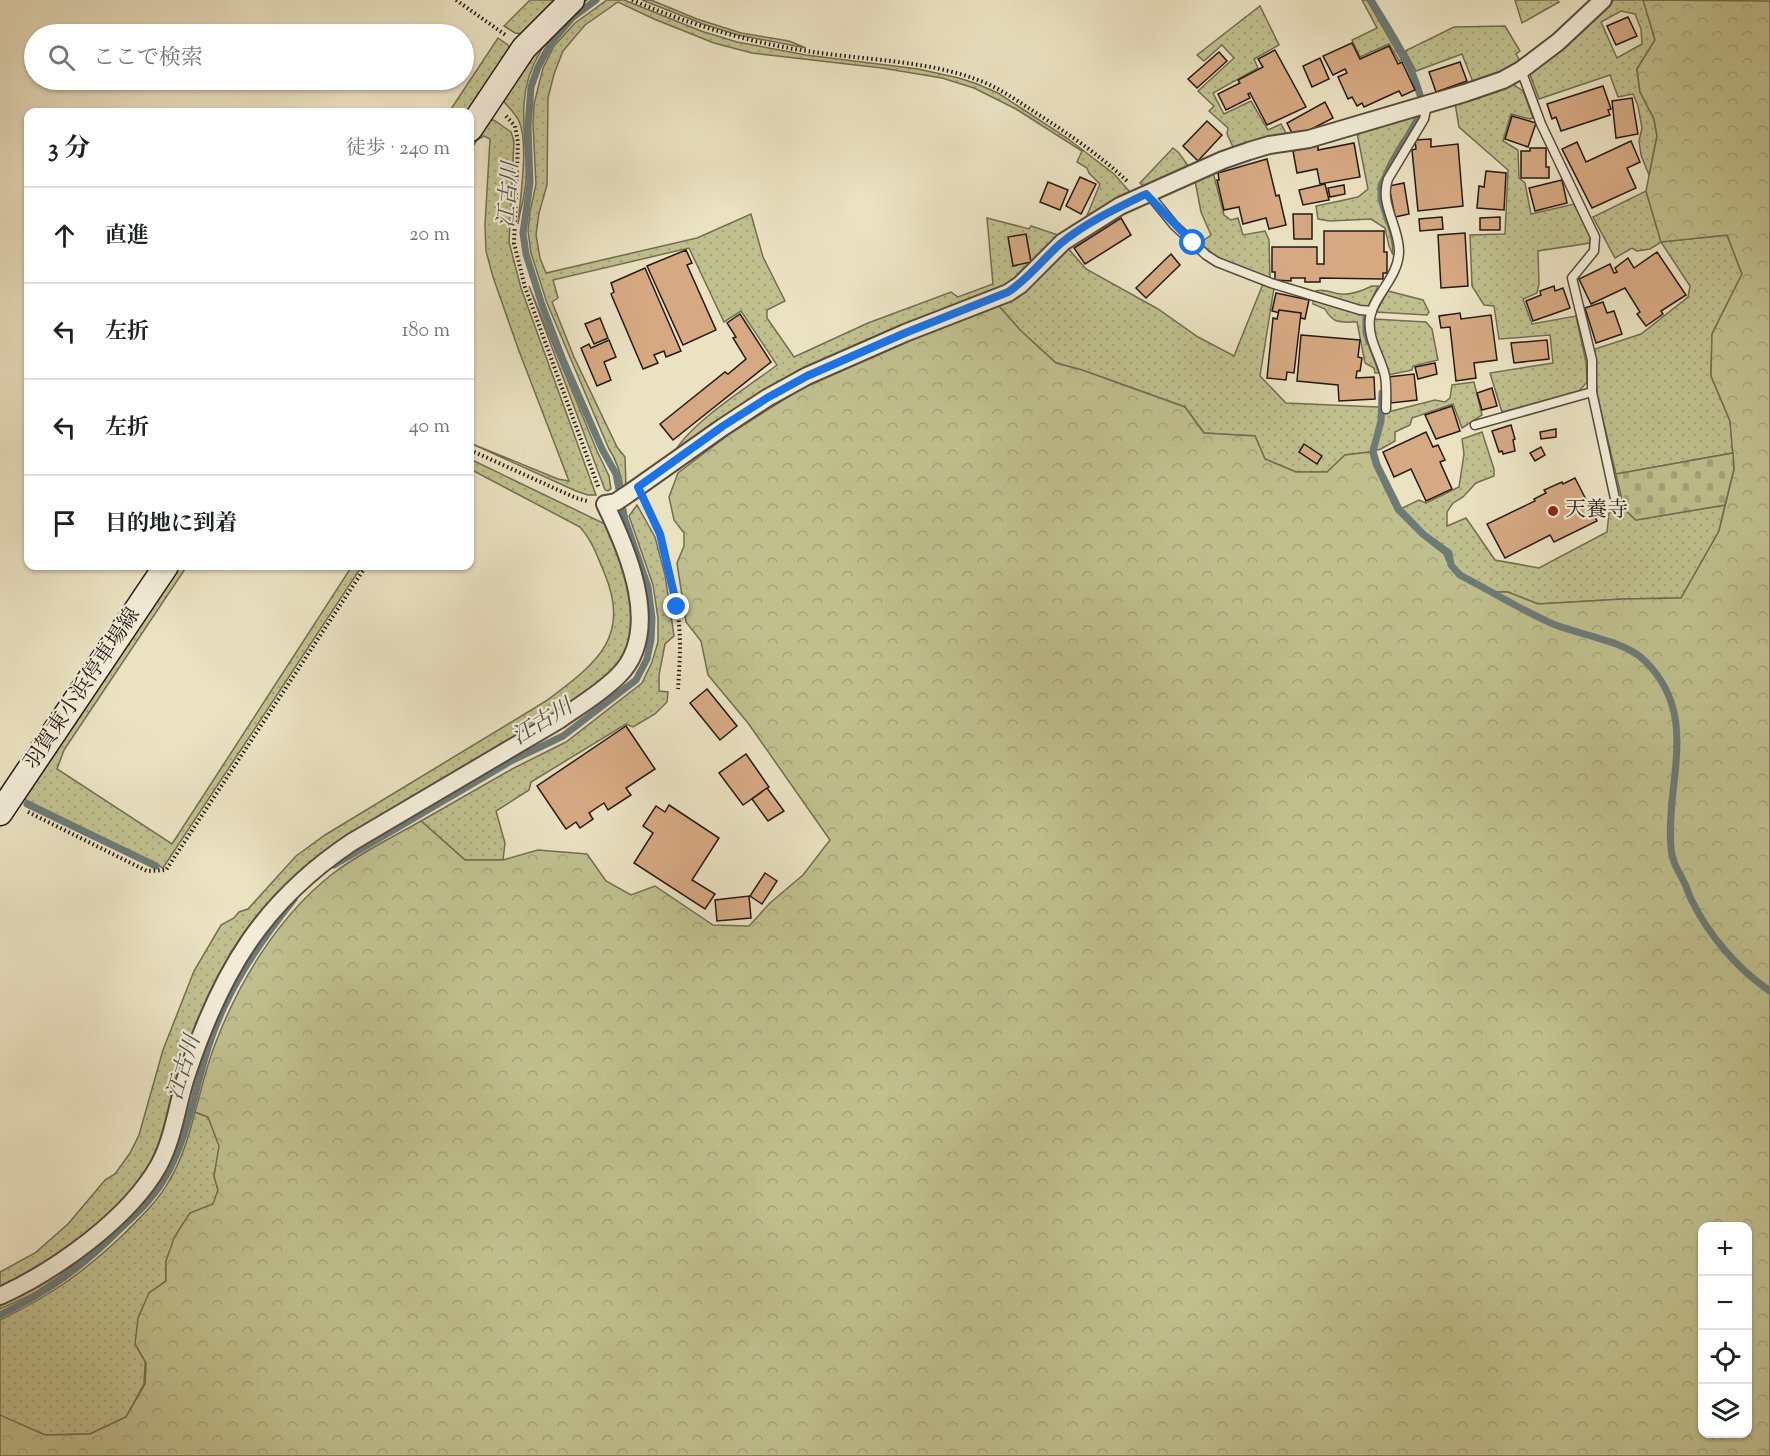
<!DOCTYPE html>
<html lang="ja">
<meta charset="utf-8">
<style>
:root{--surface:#fff;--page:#f2f2f2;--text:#202124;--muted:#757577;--line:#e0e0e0}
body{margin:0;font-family:"Sorts Mill Goudy","Noto Serif JP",serif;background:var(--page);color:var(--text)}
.controls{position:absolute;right:18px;bottom:18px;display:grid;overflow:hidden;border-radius:12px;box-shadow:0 2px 4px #0004}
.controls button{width:54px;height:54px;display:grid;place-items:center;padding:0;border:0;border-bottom:2px solid var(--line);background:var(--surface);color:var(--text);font:30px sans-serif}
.stop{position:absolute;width:18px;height:18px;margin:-14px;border:4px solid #1a73e8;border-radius:50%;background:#fff}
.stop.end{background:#1a73e8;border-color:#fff;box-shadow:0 2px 6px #0008}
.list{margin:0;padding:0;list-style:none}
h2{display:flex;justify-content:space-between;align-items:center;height:78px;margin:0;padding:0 24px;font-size:26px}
h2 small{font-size:20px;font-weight:400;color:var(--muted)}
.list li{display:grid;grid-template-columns:39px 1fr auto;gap:18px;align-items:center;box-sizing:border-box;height:96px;padding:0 24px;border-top:2px solid var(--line)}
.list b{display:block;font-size:22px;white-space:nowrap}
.list em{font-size:20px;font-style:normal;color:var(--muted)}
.icon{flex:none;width:33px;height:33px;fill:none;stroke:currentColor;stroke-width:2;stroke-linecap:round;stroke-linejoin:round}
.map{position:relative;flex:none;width:1770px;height:1456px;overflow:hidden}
.search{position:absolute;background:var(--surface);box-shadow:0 2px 4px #0004;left:24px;top:24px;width:450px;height:66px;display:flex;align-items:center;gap:15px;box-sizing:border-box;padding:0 21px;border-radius:33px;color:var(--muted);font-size:22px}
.panel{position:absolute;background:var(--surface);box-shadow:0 2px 4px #0004;left:24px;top:108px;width:450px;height:462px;border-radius:12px}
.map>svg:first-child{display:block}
.grass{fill:url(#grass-dots);stroke:#736d51;stroke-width:1.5;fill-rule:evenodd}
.forest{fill:url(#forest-crowns);stroke:#736d51;stroke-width:1.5;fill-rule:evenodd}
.cemetery{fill:url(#cemetery-stones);stroke:#736d51;stroke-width:1.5}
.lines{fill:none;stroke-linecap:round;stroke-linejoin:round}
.stream{stroke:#6c7b78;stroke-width:7}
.building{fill:#d6a982;stroke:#261a14;stroke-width:1.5}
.lane-casing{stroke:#574c40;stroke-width:11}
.street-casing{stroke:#574c40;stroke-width:20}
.secondary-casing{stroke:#261a14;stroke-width:27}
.path{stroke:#261a14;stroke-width:4;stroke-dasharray:1.5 3;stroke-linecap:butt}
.lane{stroke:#f2ecd7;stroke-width:8}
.street{stroke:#f2ecd7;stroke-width:16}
.secondary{stroke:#f2ecd7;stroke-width:24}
.route{stroke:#1a73e8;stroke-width:8}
.poi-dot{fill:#8f2418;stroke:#f2ecd7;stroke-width:2}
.labels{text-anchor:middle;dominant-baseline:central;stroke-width:4.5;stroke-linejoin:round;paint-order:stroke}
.poi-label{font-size:21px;fill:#261a14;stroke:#f2ecd7;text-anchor:start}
.street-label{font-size:21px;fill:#261a14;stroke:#f2ecd7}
.water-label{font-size:22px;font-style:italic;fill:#4f534e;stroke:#f2ecd7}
</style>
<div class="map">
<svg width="1770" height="1456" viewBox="0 0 1770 1456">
<defs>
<pattern id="grass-dots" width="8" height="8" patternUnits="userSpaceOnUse" patternTransform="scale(1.5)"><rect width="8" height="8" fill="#c0c08e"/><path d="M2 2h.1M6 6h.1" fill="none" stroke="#a5a47a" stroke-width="1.8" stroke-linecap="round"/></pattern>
<pattern id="forest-crowns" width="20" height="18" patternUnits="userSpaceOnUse" patternTransform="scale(1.5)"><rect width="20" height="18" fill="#c0c08e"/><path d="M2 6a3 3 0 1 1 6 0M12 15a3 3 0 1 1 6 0" fill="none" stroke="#a5a47a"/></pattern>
<pattern id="cemetery-stones" width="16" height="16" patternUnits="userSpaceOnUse" patternTransform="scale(1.5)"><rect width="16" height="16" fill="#c0c08e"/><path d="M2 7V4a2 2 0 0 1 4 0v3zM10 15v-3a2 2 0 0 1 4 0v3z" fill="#a5a47a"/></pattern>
</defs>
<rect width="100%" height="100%" fill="#ebe2c2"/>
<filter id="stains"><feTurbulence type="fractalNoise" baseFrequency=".00333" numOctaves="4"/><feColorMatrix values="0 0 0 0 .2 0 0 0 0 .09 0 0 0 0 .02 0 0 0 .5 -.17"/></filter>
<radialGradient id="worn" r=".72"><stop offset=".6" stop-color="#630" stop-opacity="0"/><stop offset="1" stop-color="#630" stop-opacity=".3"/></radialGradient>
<g class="grass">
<path d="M530,0h32l-38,34 -9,-1 -11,-7z"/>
<path d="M581,0h6c-32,26 -61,61 -63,104 -2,26 4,52 2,78 -1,14 -6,28 -8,42 2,-26 11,-80 1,-103 -4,-8 -12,-15 -17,-22l29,-46z"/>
<path d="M607,0h17l77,31 36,11 69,13 112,14 41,9 18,6 21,9 69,45 47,36 16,18v4l-44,22 14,-34 -11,-11 -2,-5 -10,-6 5,-11 -66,-42 -42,-21 -32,-10 -60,-10 -130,-15 -38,-10 -60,-24 -36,-17 -33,23 -22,26 -9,23 -6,24 -1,87 -8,28 -3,22 4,23 6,15 151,-35 54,-24 12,43 22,44 -18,9v8l27,39 74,-34 83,-31 7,5 35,-13 -6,-66 42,11 2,-3 27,9v4l-24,24 -29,24 -240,103 -46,30 -44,31c18,-30 73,-64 102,-86l-36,-54 -17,11 -35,-74 -136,32 5,18 -6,4 22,55 43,90 8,10 1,30 -3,2c-2,-16 -6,-28 -15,-42l-61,-144 -16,-50 -3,-22 2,-19 6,-28 -3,-60 1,-20 9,-36 11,-22 21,-23z"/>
<path d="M642,0h9l46,19 44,14 48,8 17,7 -68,-13 -35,-11z"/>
<path d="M1362,0h5l35,60 -3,1 -10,-17 -29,13 -8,-17 25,-12z"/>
<path d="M1515,0h42l2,2 -37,21z"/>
<path d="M1614,0h30l11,40 -18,29 3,23 14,27 3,17 -8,39 -8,-20 -2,-14 3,-13 -4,-22 -5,-12 -15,3 -8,-22 -71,24 -10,-27zM1621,11l14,3 6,15 1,15 -25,14 -16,-36z"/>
<path d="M1260,6l19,39 -25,14 4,9 -45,25 11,21 27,-13 17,29 13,-6 6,11 -53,14 -7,-15 1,-6 -19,-17 5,-5 -16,-15 36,-33 -12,-13 -18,16 -7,-6z"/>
<path d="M1505,26l15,25 -4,3 4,7 -20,12 -27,9 -11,-28 -46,17 -11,-20 49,-24z"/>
<path d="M498,38l10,7 4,9 -42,58h-21z"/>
<path d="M1511,83l12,8 10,27 -3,1 -19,-5 -8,27 15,9 1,28 6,5 6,31 43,-10 16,31v8l-52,8 1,33 -2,9 -14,6 9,25 44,-8 10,46 1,20 -8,9 -77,21 -12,-39 63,-10 -3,-28 -51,4 -5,-33 -10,-1 -12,-19 -2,-51 35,-1 3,-64 -49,-43 -4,-24z"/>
<path d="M1414,116l1,4c-12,20 -41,57 -35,81 4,21 13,30 13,54l-4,-9 -4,-18 -14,-9 -41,2 -12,-2 -2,-13 42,-9 10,-8 -11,-56z"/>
<path d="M494,120l17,12 3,9 -5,101 12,46 75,207h-8l-12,-4 -106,-48 88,36 11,2 -50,-130 -26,-74 -7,-26 -1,-26 5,-86 -6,-3 -7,4 -7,11v-10l15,-20z"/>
<path d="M1173,148l6,5 10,14 -42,22 -7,-6z"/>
<path d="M1213,172l11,43 7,5 7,-2 5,17 22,-4 4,9 1,38 -50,-18 -20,-17 11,-8 -10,-23 -6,-31z"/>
<path d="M1646,191l15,51 66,-7 15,39 -30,60 -1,42 19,45 3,32 -117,21 -19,-79 -2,-46 46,-15 47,-37 2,-11 -29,-44 -11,7 -13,2 -5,-3 -17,10 -22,-41z"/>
<path d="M1066,246l20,23 72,40 40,28 36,19 29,-72 11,4 -14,88 26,27 92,4 10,5 47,-12 10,2 5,-4 2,-13 22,-3 8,33 -20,13 -9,-24 -41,14 -2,7 -15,7v9l-14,8 -11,3 -25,3 -18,17h-31l-31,-13 -10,-23 -51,-3 -19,-26 -103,-37 -26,-7 -36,-33 -22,-25z"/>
<path d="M529,286l68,165 12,25 2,13 -3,2 -3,-1z"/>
<path d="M1372,286h6l-10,21h-7l-45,-14v-2c10,-3 16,3 25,3 11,1 21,-3 31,-8z"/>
<path d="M1388,291l35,9 6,12 -2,3 -51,-3z"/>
<path d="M1313,300l51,15v18l15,40h-4l-1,-5 -9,-5 -8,-41c-16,0 -23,3 -32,-13l-12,-5z"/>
<path d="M1373,319l53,3 6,7 6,31 -25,6 -1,4 -24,5 -13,-37z"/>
<path d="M1482,432l12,37v7l-18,7 -13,14 -10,6 -6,9v14l19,-8 29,42 44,8 68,-36 2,-19 15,-4 12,11 89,-15 -6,26 -38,67 -58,1 -85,5 -30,-12h-22l-28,-15 -9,-12 -5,-11 -23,-18 -25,-25 23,-11 7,3 33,-16 5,-33 -2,-15z"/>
<path d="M470,459l137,66 23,53 5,43 -7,36 -37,36 -242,145 -98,92 -96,233 -18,24 -48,48 -89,55v-18l35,-19 33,-29 37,-44 10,-6 15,-21 9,-18 24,-85 31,-79 27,-46 13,-7 5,-6 9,-3 48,-53 29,-21 221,-134c49,-37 86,-62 58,-129 -7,-16 -12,-32 -24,-45l-110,-58z"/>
<path d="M637,505l18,32 10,38 9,61 -9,8 -6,31v16l9,1 -1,10 -12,12 -22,13 -7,-3 -95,58 -2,8 -33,21 9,32 -2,17h-38l-44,-39 91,-52 54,-27 76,-59 10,-21 6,-20v-24l-5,-33 -24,-69z"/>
<path d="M179,566h8l-123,184 -7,19 115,75 180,-278h10l-199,302 -139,-69z"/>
<path d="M195,1112l13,5 12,29 -6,30 4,14 -4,14 -24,9 -24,48v20l-17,12 -5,91 -18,33 -36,17 -45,1 -42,-17 -3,-3v-95c51,-25 83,-47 124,-86 16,-16 34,-33 45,-53 13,-21 20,-45 26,-69z"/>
<path d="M178,1137l-53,82 -33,31 -31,25 -28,19 -33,15v-7l72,-41z"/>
</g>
<path class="forest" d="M1643,0l127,1v1455h-1770v-41l45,20 45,-1 36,-17 19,-33 1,-21 -11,-19 3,-26 11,-25 17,-12v-20l8,-23 8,-13 8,-12 23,-9 5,-14 -4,-14 5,-30 -11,-29 -13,-5c6,-21 11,-44 19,-65 24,-64 63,-129 117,-172 27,-21 60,-37 90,-54l44,39h38l35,-10 49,4 19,27 25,14 24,-9 58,39 36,1 21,-23 33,-28 27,-35 -82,-117 -40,-48 -7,-34 -15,-19 -9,-59 7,-17v-13l-10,-13 -5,-23 9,-24 50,-38 82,-52 97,-44 91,-34 22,25 36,33 26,7 103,37 19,26 51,3 10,23 31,13h31l18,-17 25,-3 4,14 22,45 25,25 23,18 5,11 9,12 28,15h22l30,12 85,-5 58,-1 38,-67 15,-62 -4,-48 -19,-45 1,-42 30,-60 -15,-39 -66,7 -15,-51 11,-55 -3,-17 -14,-27 -3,-23 18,-29zM1702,1226h46v208h-46z"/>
<path class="cemetery" d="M1733,453l1,16 -9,36 -89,15 -12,-11 -8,-35z"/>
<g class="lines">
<g class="stream">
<path d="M1371,0c18,30 40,62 49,95"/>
<path d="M1388,221l-7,-22v-14l36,-65"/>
<path d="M1366,315v18l3,9"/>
<path d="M1382,393l-1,28 -8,30 4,14 22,44 24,25 26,19 2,12 9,10c31,16 61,35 93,49 27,11 73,17 92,37 56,55 20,121 26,187 1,14 7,22 13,34 3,5 4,11 7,17 17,35 46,70 79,92"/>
<path d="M27,804l129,62"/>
<path d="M334,865l177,-104 52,-25 73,-56 11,-21 4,-19 1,-22 -4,-31 -23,-67 -9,-46 -14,-25 -39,-89 -21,-55 -16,-51 -3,-21 7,-50 -2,-57 3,-39 7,-20 13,-24 21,-25 24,-18"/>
<path d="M0,1315c49,-24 82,-48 121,-87 15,-14 31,-29 42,-47 25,-41 31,-89 45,-133 17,-55 50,-104 86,-149"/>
</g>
</g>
<g class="building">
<path d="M1628,17l9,19 -21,9 -9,-19z"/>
<path d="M1352,43l8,16 29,-13 9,18 4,-2 13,28 -13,6 -3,-5 -35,16 -2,-4 -5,3 -5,-9 -4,2 -10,-22 9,-4 -2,-4 -12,6 -10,-19z"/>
<path d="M1275,50l31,57 -39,18 -17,-32 -2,1 2,4 -24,12 -8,-16 22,-11 -2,-3 25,-13 -5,-8z"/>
<path d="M1219,52l8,9 -30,27 -9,-9z"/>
<path d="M1320,58l9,21 -17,8 -9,-21z"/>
<path d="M1460,62l7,19 -31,11 -7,-20z"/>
<path d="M1603,86l8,23 -3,1 2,5 -49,16 -5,-14 -4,2 -5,-15z"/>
<path d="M1632,98l6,36 -22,4 -4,-37z"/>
<path d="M1325,102l8,16 -33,17 -6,2 -7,-14z"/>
<path d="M1512,116l24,7 -8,24 -23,-8z"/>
<path d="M1207,121l15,14 -24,26 -15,-15z"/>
<path d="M1431,139v8l27,-3 5,62 -45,5 -6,-61 4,-1 -1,-9z"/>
<path d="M1631,141l9,21 -13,6 9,20 -44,20 -30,-59 15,-7 9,20z"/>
<path d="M1354,143l6,34 -40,7 -3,-15 -20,4 -4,-22 25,-5v4z"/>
<path d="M1530,148h16v19h3v11h-28v-27h9z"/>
<path d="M1267,159l9,37 3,-1 7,30 -17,4 -3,-11 -23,6 -4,-17 -15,3 -7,-30h2l-1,-7z"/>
<path d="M1486,171l20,2 -2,37 -27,-2 2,-22 5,1z"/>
<path d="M1080,177l16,7 -15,30 -15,-8z"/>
<path d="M1562,180l5,23 -32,8 -6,-23z"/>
<path d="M1048,182l20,8 -8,20 -20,-8z"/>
<path d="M1404,183l5,31 -14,3 -6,-31z"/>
<path d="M1325,184l4,16 -26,5 -4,-15z"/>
<path d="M1344,185l1,9 -15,3 -2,-9z"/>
<path d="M1293,214h19v25h-18z"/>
<path d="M1442,217l1,12 -23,2 -1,-12z"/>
<path d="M1500,217v13h-20v-12z"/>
<path d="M1121,218l10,17 -46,29 -11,-16z"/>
<path d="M1324,231h60v21h3v21h-4v6l-63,-1v4h-15v-4h-14v3l-16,-1v-8h-3v-25h45v17h7z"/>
<path d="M1465,233l3,53 -27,2 -3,-53z"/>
<path d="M1026,234l5,28 -18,4 -5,-29z"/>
<path d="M686,250l6,13 -5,2 29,65 -33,15 -36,-79z"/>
<path d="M1657,252l29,43 -25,16 2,3 -17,12 -9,-12 3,-2 -15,-24 -34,16 -12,-25 31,-15 4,9 3,-1 -2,-4 13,-10 6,10z"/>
<path d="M1171,254l9,11 -34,33 -10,-10z"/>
<path d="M645,268l36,83 -15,6 -2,-6 -10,4 4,8 -15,6 -32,-75 3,-2 -3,-9z"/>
<path d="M1554,286l1,5 8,-3 7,20 -37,13 -7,-20 15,-6 -1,-4z"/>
<path d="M1276,293l33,7 -4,19 -33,-8z"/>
<path d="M1603,302l4,11 7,-2 8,23 -26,9 -11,-35z"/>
<path d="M1279,310l22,3 -7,60 -7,-1 -1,8 -19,-2 6,-60 4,1z"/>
<path d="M1460,313l1,6 30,-4 6,45 -23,3 2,15 -20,3 -6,-54 -9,1 -2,-12z"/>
<path d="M740,314l31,48 -98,78 -13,-16 65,-52 3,2 18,-15 -13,-21 3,-1 -9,-14z"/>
<path d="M600,318l8,20 -14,6 -9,-20z"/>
<path d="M1301,335l59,5 -2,17 4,1 -2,13h-3l-1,7 18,-1 1,22 -36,2 -1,-16 -41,-4z"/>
<path d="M609,340l7,17 -12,5 7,18 -14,6 -16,-38 8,-4 2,4z"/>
<path d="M1547,340l2,19 -35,4 -3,-20z"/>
<path d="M1435,363l2,11 -19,5 -3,-12z"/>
<path d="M1414,374l3,26 -26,3 -3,-26z"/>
<path d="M1492,388l5,18 -15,4 -5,-17z"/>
<path d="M1452,406l8,25 -24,8 -11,-24z"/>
<path d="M1511,425l4,14 -2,1 2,11 -12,3 -1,-3 -3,1 -7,-21z"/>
<path d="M1556,429v8l-15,2 -1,-7z"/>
<path d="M1426,432l7,15 5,-2 7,15 -5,2 12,27 -26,12 -15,-32 -17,8 -11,-25z"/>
<path d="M1304,444l18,12 -5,8 -18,-12z"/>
<path d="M1541,447l4,8 -10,6 -5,-8z"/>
<path d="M1575,478l22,43 -43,21 -4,-7 -45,23 -18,-34 48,-23 -1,-2 12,-6 -2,-3 18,-8 1,2z"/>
<path d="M707,689l30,37 -17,14 -30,-37z"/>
<path d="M626,726l29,43 -29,19 5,7 -23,15 -4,-7 -15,10 4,6 -13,9 -4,-6 -10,7 -29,-43z"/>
<path d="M746,754l23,33 -26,18 -24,-32z"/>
<path d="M767,788l17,23 -16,10 -16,-22z"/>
<path d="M669,805l50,33 -27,42 23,14 -10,15 -71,-46 19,-30 -10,-7 13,-20 9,6z"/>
<path d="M765,873l12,8 -15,23 -12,-8z"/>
<path d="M749,896l2,22 -34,3 -2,-21z"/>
</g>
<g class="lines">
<g class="lane-casing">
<g id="lane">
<path d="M1521,70l20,54 54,113 -1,14 -22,27 20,82v32l25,116"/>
<path d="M1146,194l6,4 22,27 32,30 11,7 54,21 89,27 12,1"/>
<path d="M1386,409c0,-11 1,-22 -1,-33 -4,-19 -18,-37 -15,-58 3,-22 29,-41 29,-67 0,-25 -20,-47 -11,-72l36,-60 3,-14"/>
<path d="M1475,425l117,-33"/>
</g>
</g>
<g class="street-casing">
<path id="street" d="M0,1296c55,-25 129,-77 159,-131 15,-28 18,-61 28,-91 34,-102 75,-172 165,-232l207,-122c20,-14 42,-27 59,-44 45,-44 10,-125 -13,-172l11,-2 12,-8 95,-67 44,-29 40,-22 98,-43 103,-40 12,-8 43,-43 57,-36 103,-46 26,-9 20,-6 40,-6 156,-46 38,-13 18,-10 37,-28 45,-42"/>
</g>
<g class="secondary-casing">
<g id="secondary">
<path d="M470,129l54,-81 48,-48"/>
<path d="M0,813l166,-247"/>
</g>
</g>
<g class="path">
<path d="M456,0l51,36"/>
<path d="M632,0c57,24 114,42 175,51 55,9 119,9 171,29 20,7 38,20 55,31 34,22 67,44 95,71"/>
<path d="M506,116l9,10 3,16 -4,101 11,44 74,202"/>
<path d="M470,450l106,48 11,3"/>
<path d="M646,504c20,43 33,91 34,139 0,15 -1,31 -2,46"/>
<path d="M28,812l119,59 19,-1 200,-304"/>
</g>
<use href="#lane" class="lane"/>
<use href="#street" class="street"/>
<use href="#secondary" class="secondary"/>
</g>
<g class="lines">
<path class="route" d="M677,607l-17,-73 -22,-47 85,-61 44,-28 40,-22 98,-43 103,-41c20,-13 34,-32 52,-48 25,-21 57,-36 86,-50l47,49"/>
</g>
<circle class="poi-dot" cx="1553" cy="511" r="6"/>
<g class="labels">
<g class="poi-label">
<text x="1565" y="511">天養寺</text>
</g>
<g class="street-label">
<text transform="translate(83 689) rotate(-56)">羽賀東小浜停車場線</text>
</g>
<g class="water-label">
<text transform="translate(510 195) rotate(-86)">江古川</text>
<text transform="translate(543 723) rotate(-32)">江古川</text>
<text transform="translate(185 1068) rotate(-73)">江古川</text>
</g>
</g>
<rect width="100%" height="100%" filter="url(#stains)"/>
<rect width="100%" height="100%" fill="url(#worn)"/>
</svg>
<div class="controls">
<button>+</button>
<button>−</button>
<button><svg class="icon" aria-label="locate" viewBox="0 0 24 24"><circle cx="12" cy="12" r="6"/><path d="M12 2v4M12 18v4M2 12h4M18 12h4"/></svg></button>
<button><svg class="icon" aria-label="layers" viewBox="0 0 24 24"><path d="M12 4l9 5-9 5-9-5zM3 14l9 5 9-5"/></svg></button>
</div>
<div class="stop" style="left:1193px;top:243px"></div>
<div class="stop end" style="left:677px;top:607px"></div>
<div class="search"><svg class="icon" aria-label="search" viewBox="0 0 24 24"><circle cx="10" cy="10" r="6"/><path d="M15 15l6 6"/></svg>ここで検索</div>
<section class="panel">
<h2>3 分<small>徒歩 · 240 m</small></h2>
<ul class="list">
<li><svg class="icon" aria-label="ahead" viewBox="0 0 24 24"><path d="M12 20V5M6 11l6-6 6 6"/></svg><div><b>直進</b></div><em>20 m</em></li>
<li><svg class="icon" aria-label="left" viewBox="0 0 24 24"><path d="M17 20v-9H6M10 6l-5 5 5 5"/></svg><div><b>左折</b></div><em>180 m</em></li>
<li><svg class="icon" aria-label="left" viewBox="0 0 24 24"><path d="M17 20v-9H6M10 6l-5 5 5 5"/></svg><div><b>左折</b></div><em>40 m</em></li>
<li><svg class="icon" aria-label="arrive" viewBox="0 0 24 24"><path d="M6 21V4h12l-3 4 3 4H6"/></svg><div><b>目的地に到着</b></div></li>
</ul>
</section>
</div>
